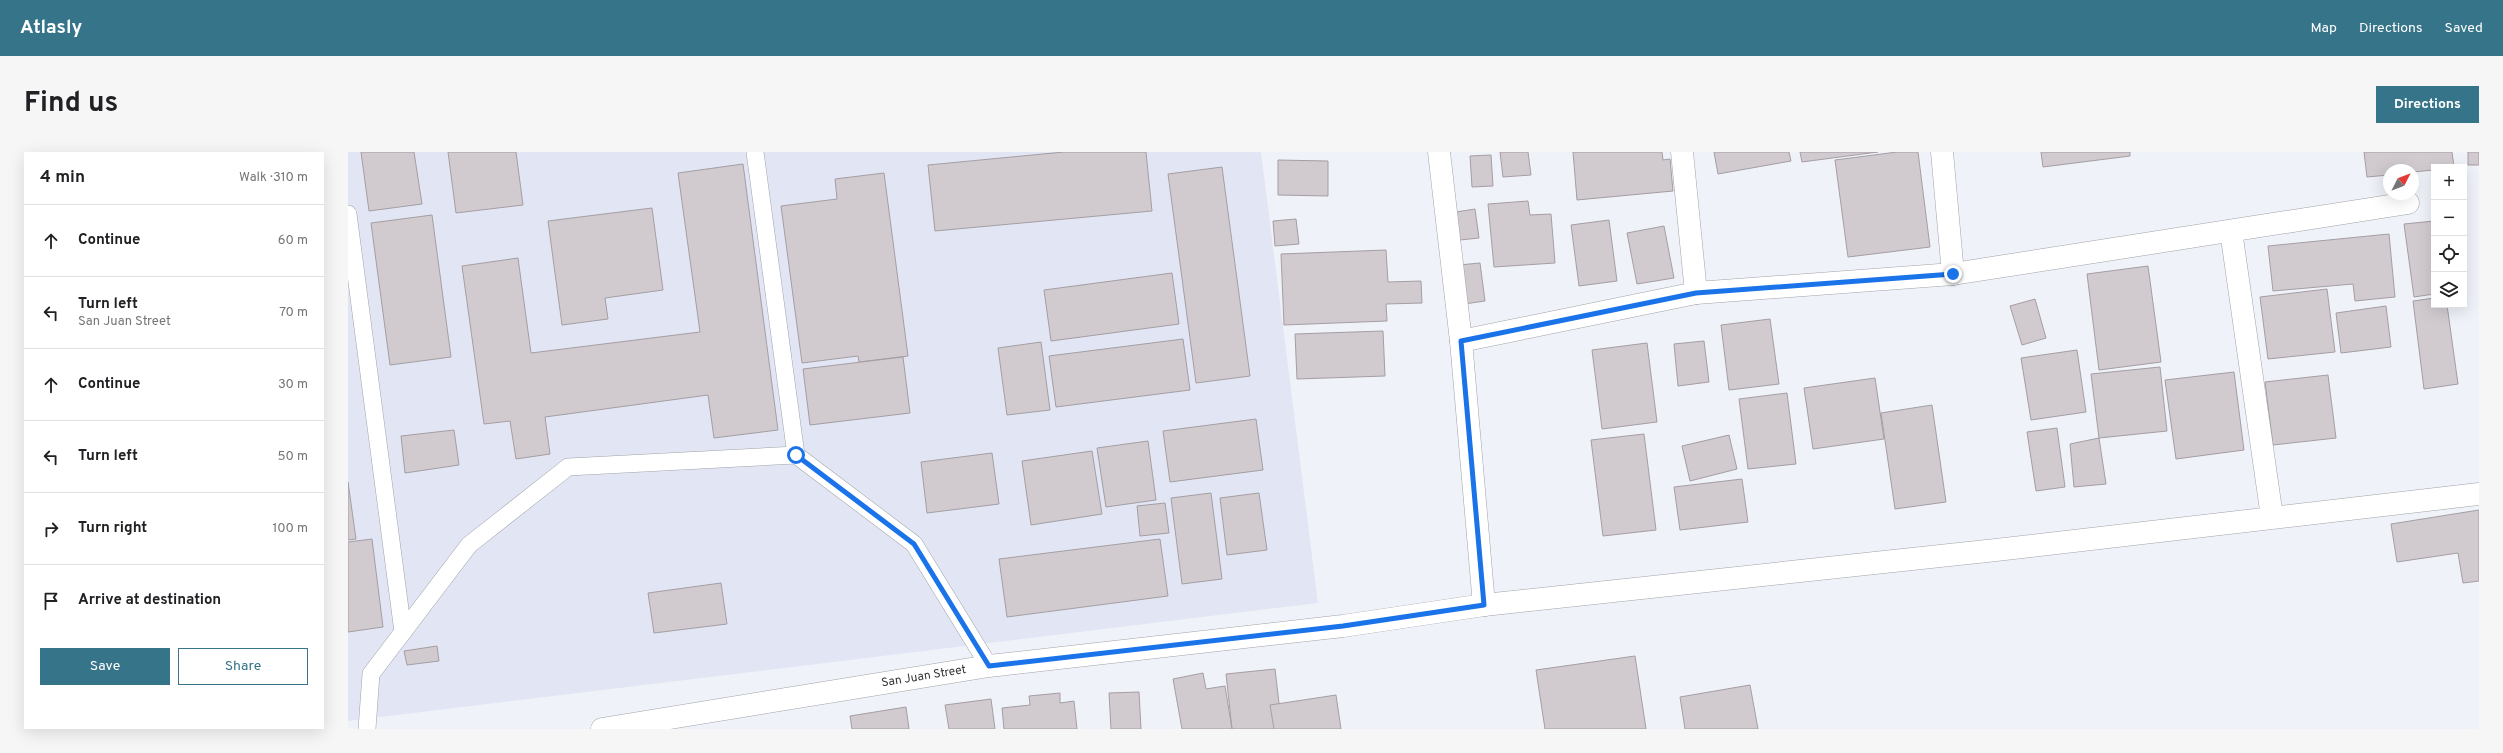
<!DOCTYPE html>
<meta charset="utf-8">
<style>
:root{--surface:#fff;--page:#f6f6f6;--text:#202124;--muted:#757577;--line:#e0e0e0;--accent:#357489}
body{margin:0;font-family:Overpass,sans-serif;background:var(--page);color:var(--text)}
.controls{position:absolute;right:12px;top:12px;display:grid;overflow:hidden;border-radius:0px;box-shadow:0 4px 16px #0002}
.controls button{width:36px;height:36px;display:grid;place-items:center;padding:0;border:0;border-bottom:1px solid var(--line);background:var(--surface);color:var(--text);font:20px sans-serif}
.compass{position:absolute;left:2035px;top:12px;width:36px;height:36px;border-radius:50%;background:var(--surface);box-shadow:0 4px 16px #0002;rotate:48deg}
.stop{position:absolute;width:12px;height:12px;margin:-9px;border:3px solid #1a73e8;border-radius:50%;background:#fff}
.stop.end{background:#1a73e8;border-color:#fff;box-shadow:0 1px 4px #0008}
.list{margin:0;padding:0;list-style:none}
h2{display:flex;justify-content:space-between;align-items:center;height:52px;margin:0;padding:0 16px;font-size:17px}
h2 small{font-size:13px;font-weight:400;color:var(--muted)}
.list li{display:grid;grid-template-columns:26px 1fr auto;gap:12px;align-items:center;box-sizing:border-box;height:72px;padding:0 16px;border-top:1px solid var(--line)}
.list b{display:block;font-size:15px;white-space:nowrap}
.list p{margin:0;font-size:13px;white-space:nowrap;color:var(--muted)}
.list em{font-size:13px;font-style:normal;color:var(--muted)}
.actions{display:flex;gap:8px;padding:12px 16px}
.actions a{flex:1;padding:9px 0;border:1px solid var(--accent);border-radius:0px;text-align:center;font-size:14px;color:var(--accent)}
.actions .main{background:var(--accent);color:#fff}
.icon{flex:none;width:22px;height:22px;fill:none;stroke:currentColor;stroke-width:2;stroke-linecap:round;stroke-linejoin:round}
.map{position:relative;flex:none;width:2131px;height:577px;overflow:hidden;border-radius:0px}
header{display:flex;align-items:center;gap:24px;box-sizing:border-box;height:56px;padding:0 20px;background:var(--accent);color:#fff}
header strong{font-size:19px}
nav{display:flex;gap:22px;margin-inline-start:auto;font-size:14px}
.intro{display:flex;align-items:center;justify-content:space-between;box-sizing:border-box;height:96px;padding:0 24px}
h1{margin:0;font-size:28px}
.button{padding:10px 18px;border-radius:0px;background:var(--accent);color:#fff;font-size:14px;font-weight:700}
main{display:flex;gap:24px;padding:0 24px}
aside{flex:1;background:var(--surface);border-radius:0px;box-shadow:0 4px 16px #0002}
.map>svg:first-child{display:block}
.built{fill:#e2e6f4}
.building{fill:#d1cbd0;stroke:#a49ea3}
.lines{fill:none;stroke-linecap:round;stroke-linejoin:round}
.service-casing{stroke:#a1a3a9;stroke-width:18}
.minor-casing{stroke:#a1a3a9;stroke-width:23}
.secondary-casing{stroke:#a1a3a9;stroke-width:23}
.service{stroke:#fff;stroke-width:17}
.minor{stroke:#fff;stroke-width:22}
.secondary{stroke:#fff;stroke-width:22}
.route{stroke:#1a73e8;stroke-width:5}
.labels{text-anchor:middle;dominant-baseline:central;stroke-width:4;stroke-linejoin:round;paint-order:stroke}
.street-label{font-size:12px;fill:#313234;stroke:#fff}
</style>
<header>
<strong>Atlasly</strong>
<nav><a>Map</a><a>Directions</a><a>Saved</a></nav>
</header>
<div class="intro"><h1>Find us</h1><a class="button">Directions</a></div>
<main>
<aside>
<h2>4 min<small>Walk · 310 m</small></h2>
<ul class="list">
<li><svg class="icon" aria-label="ahead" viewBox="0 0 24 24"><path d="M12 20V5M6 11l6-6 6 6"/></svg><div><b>Continue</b></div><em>60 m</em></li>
<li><svg class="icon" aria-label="left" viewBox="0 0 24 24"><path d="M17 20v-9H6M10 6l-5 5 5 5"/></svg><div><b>Turn left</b><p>San Juan Street</p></div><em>70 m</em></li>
<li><svg class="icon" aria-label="ahead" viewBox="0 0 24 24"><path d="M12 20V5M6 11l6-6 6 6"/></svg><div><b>Continue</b></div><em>30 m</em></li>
<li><svg class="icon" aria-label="left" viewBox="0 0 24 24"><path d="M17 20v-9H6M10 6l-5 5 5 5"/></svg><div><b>Turn left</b></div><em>50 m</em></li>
<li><svg class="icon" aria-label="right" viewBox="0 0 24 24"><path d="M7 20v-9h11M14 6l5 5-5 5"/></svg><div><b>Turn right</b></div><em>100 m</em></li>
<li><svg class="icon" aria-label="arrive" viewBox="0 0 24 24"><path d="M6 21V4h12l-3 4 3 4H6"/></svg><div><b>Arrive at destination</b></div></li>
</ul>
<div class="actions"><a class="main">Save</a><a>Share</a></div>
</aside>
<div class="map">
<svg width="2131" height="577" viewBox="0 0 2131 577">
<rect width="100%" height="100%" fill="#f0f2f9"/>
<path class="built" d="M0,0h913l57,451 -970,118z"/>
<g class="building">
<path d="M13,0h53l8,52 -53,7z"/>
<path d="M100,0h68l7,53 -67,8z"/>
<path d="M716,0h82l6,59 -217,20 -7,-66z"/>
<path d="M1152,0h28l3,23 -28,2z"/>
<path d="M1225,0h89l1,8 7,-1 3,32 -96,9z"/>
<path d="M1366,0h75l2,9 -73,13z"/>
<path d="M1452,0h78l-76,10z"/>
<path d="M1549,0h21l12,95 -82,10 -13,-97z"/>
<path d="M1693,0h89v4l-87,11z"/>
<path d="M2016,0h88l2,15h-20v3l-21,2v-2h-24v5l-22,2z"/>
<rect x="2120" y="0" width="11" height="13"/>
<path d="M1143,3l2,31 -21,1 -2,-31z"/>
<path d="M930,8l50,1v35l-50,-1z"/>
<path d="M395,12l35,266 -64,8 -6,-43 -163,22 5,37 -34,5 -6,-38 -26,3 -22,-158 56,-8 13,95 169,-21 -22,-159z"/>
<path d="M874,15l28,209 -54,7 -28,-209z"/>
<path d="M536,21l24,183 -49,6 -1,-6 -56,7 -21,-157 56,-7 -2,-20z"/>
<path d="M1180,49l2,14 21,-1 4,49 -61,4 -6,-63z"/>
<path d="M304,56l11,82 -58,8 3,21 -46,6 -14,-104z"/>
<path d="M1127,57l4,29 -19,2 -4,-28z"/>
<path d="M84,63l19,142 -61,8 -19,-142z"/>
<path d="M948,67l3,25 -24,2 -2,-25z"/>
<path d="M1261,68l8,61 -38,5 -8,-61z"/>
<path d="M2086,69v73l-20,3 -10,-73z"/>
<path d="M1316,74l10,52 -37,6 -10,-51z"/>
<path d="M2041,82l6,63 -40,4 -2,-17 -80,7 -5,-45z"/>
<path d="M1038,98l2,32 33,-1 1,22 -36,1 1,17 -103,4 -3,-71z"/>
<path d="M1132,111l5,38 -21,3 -5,-39z"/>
<path d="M1800,114l13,96 -62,8 -12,-96z"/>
<path d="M824,121l7,51 -128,17 -7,-51z"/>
<path d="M1979,137l8,63 -67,7 -8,-62z"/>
<path d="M2086,146v7h13l11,79 -34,5 -11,-88z"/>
<path d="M1687,147l11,39 -24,7 -12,-39z"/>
<path d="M2038,154l5,41 -50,6 -5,-40z"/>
<path d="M1422,167l9,65 -50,6 -8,-65z"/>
<path d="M1035,179l2,45 -88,3 -2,-45z"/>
<path d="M835,187l7,51 -134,17 -7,-51z"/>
<path d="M1356,189l5,41 -31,4 -4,-42z"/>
<path d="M693,190l9,68 -43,5 -9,-67z"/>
<path d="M1299,191l10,79 -55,7 -10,-79z"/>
<path d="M1729,198l9,62 -55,8 -10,-62z"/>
<path d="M555,205l7,56 -100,12 -7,-56z"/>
<path d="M1812,215l7,64 -68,7 -8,-64z"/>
<path d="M1886,220l10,78 -68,9 -11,-79z"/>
<path d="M1980,223l8,63 -63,7 -8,-63z"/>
<path d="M1527,226l9,61 -71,10 -9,-61z"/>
<path d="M1439,241l9,71 -48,5 -9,-70z"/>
<path d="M1584,253l14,97 -51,7 -14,-96z"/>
<path d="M908,267l7,51 -93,12 -7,-51z"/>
<path d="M1709,276l8,59 -29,4 -9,-59z"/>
<path d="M106,278l5,35 -54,8 -4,-37z"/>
<path d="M1296,282l12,96 -53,6 -12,-96z"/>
<path d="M1381,283l8,34 -47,12 -8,-35z"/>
<path d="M1751,286l7,46 -32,3 -4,-43z"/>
<path d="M800,289l8,59 -50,7 -9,-59z"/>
<path d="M744,299l10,63 -71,11 -9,-64z"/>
<path d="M644,301l7,51 -72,9 -6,-51z"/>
<path d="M1394,327l6,43 -68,8 -6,-43z"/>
<path d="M0,330l8,57 -8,1z"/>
<path d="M863,341l11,86 -40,5 -11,-86z"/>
<path d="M911,341l8,57 -40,5 -7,-57z"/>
<path d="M817,351l4,30 -29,3 -3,-30z"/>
<path d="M2131,358v71l-16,2 -5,-30 -61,9 -6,-38z"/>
<path d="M24,387l11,88 -35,5v-90z"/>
<path d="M812,387l8,57 -161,21 -8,-58z"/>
<path d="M373,431l6,41 -73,9 -6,-40z"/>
<path d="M89,494l2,15 -32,4 -3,-14z"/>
<path d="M1287,504l11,73h-101l-9,-59z"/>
<path d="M927,517l7,60h-50l-6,-55z"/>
<path d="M855,521l3,16 19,-3 7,43h-50l-9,-50z"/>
<path d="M1402,533l8,44h-73l-5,-32z"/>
<path d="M791,540l2,37h-30l-2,-36z"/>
<path d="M712,541v10l14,-2 3,28h-73l-2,-21 28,-3 -1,-9z"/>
<path d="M988,543l5,34h-67l-4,-24z"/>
<path d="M643,547l4,30h-46l-4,-24z"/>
<path d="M558,555l3,22h-57l-2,-13z"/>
</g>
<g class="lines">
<g class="service-casing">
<g id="service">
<path d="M407,0l41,303"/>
<path d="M0,62l55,418"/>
<path d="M19,577l4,-55 98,-129 99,-78 228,-12 118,89 75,122"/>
</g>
</g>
<g class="minor-casing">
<g id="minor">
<path d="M1091,0l22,189 23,264"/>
<path d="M1334,0l14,141"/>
<path d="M1594,0l11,122"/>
<path d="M1883,79l41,286"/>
<path d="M1113,189l235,-48 257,-19 455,-71"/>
</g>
</g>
<g class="secondary-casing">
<g id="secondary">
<path id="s1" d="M254,577l387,-63 354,-40 141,-21 512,-55 483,-56"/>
</g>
</g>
<use href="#service" class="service"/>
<use href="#minor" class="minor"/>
<use href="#secondary" class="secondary"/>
</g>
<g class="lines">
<path class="route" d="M448,303l118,89 75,122 354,-40 141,-21 -23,-264 235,-48 257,-19"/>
</g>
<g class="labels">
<g class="street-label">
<text stroke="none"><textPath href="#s1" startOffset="326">San Juan Street</textPath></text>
</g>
</g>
</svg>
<div class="controls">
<button>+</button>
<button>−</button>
<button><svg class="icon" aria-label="locate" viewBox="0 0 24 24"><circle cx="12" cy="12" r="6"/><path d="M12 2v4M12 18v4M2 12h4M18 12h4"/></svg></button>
<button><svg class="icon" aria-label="layers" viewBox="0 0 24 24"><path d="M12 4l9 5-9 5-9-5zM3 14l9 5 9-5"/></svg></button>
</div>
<svg class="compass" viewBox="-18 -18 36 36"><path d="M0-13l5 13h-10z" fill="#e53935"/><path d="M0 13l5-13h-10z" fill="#757577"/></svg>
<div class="stop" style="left:448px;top:303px"></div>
<div class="stop end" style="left:1605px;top:122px"></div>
</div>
</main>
